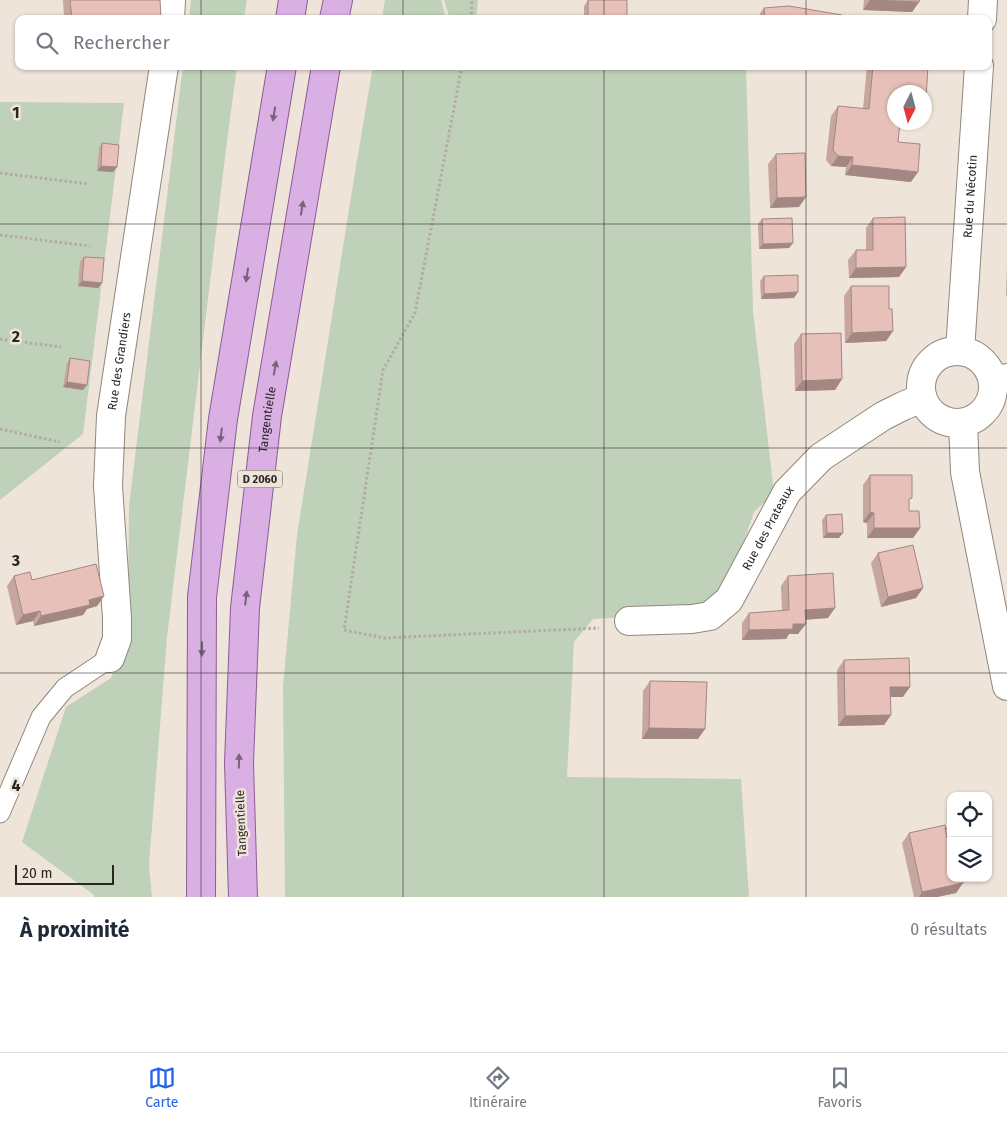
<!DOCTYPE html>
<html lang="fr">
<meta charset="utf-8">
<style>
:root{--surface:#fff;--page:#f6f6f7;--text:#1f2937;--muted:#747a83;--line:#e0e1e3;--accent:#2563eb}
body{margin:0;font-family:"Fira Sans",sans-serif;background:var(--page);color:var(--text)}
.controls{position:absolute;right:15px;bottom:15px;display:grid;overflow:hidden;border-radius:10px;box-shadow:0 1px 4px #0004}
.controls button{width:45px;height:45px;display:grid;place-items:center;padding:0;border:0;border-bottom:1px solid var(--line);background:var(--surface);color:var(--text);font:25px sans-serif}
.compass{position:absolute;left:887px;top:85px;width:45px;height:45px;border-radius:50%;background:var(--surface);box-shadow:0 1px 4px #0004;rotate:186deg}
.scale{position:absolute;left:15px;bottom:12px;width:99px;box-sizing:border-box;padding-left:5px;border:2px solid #292622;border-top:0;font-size:14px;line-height:18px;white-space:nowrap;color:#292622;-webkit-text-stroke:4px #eee4d9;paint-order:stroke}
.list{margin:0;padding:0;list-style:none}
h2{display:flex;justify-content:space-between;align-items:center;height:65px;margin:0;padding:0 20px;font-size:21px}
h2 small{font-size:16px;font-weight:400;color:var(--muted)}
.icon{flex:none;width:28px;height:28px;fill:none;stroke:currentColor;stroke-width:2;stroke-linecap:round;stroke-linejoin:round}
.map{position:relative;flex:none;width:1007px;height:897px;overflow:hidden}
.search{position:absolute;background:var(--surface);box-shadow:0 1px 4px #0004;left:15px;right:15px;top:15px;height:55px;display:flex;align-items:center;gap:12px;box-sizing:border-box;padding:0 18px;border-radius:10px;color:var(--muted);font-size:19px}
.sheet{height:155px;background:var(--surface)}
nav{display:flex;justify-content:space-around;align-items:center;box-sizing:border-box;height:70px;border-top:1px solid var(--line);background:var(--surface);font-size:14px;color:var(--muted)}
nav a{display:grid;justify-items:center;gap:2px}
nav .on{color:var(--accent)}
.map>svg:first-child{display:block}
.green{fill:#bfd1b8}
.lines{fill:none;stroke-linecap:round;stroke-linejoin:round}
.service-casing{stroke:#90877d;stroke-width:21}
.minor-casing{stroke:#90877d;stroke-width:30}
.tertiary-casing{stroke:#90877d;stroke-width:30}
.primary-casing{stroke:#8b5d94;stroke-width:30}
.path{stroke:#b3aba2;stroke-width:3;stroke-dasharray:2.5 2.5;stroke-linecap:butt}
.service{stroke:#fff;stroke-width:19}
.minor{stroke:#fff;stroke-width:28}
.tertiary{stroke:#fff;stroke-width:28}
.primary{stroke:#d9afe4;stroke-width:28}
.wall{fill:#c7a69f}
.shaded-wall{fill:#a28782}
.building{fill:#e7c1b9;stroke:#a28782}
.oneway{fill:#786479}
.grid{fill:none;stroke:#292622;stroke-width:1;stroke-opacity:0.55}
.labels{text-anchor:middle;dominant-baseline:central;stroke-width:5;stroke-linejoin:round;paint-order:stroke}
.shield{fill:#eee4d9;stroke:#645f59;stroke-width:1}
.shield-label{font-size:11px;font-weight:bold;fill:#292622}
.street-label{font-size:12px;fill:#292622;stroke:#eee4d9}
.grid-label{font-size:16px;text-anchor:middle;font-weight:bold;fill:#292622;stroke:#eee4d9;stroke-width:5;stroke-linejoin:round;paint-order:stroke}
</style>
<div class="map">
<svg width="1007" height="897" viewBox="0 0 1007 897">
<rect width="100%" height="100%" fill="#eee4d9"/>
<g class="green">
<path d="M191,0h56l-3,19h-55z"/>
<path d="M385,0h56l5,19h-64z"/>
<path d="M444,0h34l-2,19h-26z"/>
<path d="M183,66h54l-9,67 -61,504 -18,228 3,32h-58v-2l-72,-53 44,-135 45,-29 17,-53 1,-119z"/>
<path d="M373,66h373l7,245 21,182 -20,19 -29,84 -26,17 -106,6 -19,23 -7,135 174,2 8,118h-464l-2,-211 14,-151 58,-363z"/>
<path d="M0,102l124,1 -41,331 -83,66z"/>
</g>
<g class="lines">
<g class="service-casing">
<path id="service" d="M0,813l41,-96 24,-29 45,-30"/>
</g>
<g class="minor-casing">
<g id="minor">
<path d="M170,19l1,-19"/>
<path d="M993,380l14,-2"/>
<path id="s1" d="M629,621l63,-2 18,-3 19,-16 58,-108 34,-35 62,-41 20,-10 19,-8"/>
<path id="s2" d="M110,658l7,-19v-21l-9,-132 3,-70 53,-350"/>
</g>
</g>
<g class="tertiary-casing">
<g id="tertiary">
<path d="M982,19l1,-19"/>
<circle cx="957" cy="387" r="36"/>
<path id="s3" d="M960,351l19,-285"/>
<path d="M963,423l2,49 42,214"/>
</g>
</g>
<g class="primary-casing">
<g id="primary">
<path d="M290,19l3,-19"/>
<path d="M334,19l4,-19"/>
<path d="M201,897l1,-300 21,-178 59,-353"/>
<path id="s4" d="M243,897l-4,-134 6,-155 22,-192 59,-350"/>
</g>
</g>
<g class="path">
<path d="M471,19l1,-19"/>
<path d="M462,66l-47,247 -32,57 -39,260 41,8 214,-10"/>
<path d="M0,173l89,11"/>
<path d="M0,235l90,11"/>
<path d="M0,339l61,8"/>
<path d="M0,429l60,13"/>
</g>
<use href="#service" class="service"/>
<use href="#minor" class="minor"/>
<use href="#tertiary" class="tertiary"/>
<use href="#primary" class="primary"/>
</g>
<g class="wall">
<path d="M63,0h97l1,19h-97z"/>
<path d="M588,0l39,19h-43v-13z"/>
<path d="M864,0h56l-1,2 -7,10 -49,-2z"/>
<path d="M764,8l78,11h-81l-1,-6z"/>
<path d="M867,66h61l-3,49 -1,1v-24l-30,30h26l-2,3 -18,-2 -2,19 13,40 -66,-7 1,-8 -15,-1 -5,-6 5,-44 7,-10 25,3z"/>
<path d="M102,143l15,24 -4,5 -16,-1 2,-23z"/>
<path d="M776,154l23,53 -29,1 -2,-44z"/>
<path d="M873,218l33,49 -7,10 -50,1 -1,-18 8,-10h10v-22z"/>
<path d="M762,219l31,24 -4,5 -30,1 -1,-25z"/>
<path d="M84,257l18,26 -4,5 -20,-2 2,-24z"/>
<path d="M1007,265v31h-1z"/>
<path d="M764,276l30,22 -33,1 -1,-18z"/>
<path d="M851,286l38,23 4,22 -7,10 -41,2 -1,-47z"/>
<path d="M801,334l41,45 -7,11 -40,1 -1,-47z"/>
<path d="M70,358l13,32 -20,-3 4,-24z"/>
<path d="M870,475l39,28v8l11,17 -7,10h-46v-15l-4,-1v-37z"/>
<path d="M826,515l13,23h-16l-1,-18z"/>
<path d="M878,553l45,35 -7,10 -35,9 -10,-44z"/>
<path d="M14,576l90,20 -7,10 -10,3 -4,6 -49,11 -1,-5 -17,4 -9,-39z"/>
<path d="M788,576l40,42 -23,2 -7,14h-9l-3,5 -44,1v-17l7,-10 33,-2 -1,-25z"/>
<path d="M844,660l59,37h-13l1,18 -7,10 -46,1 -1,-56z"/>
<path d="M650,681l48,58h-56l1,-48z"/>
<path d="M909,833l54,50 -7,10 -19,4h-23l-12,-54z"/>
</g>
<g class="shaded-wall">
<path d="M870,0l49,2 -7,10 -49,-2z"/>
<path d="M898,122h22l-2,3z"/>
<path d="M838,156l15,1 -7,10 -15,-1z"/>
<path d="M852,165l66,7 -7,10 -66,-7z"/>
<path d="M101,166l16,1 -4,5 -16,-1z"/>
<path d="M806,197l-7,10 -29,1 7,-10z"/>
<path d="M793,243l-4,5 -30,1 4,-5z"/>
<path d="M906,267l-7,10 -50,1 7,-10z"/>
<path d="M82,281l20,2 -4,5 -20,-2z"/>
<path d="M798,292l-4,6 -33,1 3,-5z"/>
<path d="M893,331l-7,10 -41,2 7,-10z"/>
<path d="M842,379l-7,11 -40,1 7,-10z"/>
<path d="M67,382l20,3 -4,5 -20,-3z"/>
<path d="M870,512l4,1 -7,10 -4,-1z"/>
<path d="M874,528h46l-7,10h-46z"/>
<path d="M827,533h16l-4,5h-16z"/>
<path d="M923,588l-7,10 -35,9 7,-10z"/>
<path d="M104,596l-7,10 -10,3 -4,6 -49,11 7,-10 48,-16z"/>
<path d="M835,608l-7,10 -30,2 7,-10z"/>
<path d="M40,611l-7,10 -17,4 7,-10z"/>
<path d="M793,624h13l-8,10h-9l-3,5 -44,1 7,-10z"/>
<path d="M890,687h20l-7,10h-20z"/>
<path d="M891,715l-7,10 -46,1 7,-10z"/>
<path d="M649,728l56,1 -7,10h-56z"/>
<path d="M963,883l-7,10 -19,4h-18l3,-5z"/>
</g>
<g class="building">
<path d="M70,0h90l1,19h-89z"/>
<rect x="588" y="0" width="39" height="19"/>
<path d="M870,0h50l-1,2z"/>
<path d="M789,6l53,9v4h-77l-1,-11z"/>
<path d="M873,66h55l-3,49h-1v-23h-30v30h6l-2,20 22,2 -2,28 -66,-7 1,-8 -15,-1 -5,-6 5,-44 31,3z"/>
<path d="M102,143l17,2 -2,22 -16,-1z"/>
<path d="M805,153l1,44 -29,1 -1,-44z"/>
<path d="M905,217l1,50 -50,1v-18h17v-32z"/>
<path d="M792,218l1,25 -30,1 -1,-25z"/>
<path d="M84,257l20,1 -2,25 -20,-2z"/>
<path d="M798,275v17l-34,2v-18z"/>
<path d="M851,286h38v23h3l1,22 -41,2z"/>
<path d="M841,333l1,46 -40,2 -1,-47z"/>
<path d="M70,358l20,3 -3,24 -20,-3z"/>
<path d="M870,475h42v23l-3,1v12h10l1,17h-46v-15l-4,-1z"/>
<path d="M842,514l1,19h-16l-1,-18z"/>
<path d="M913,545l10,43 -35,9 -10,-44z"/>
<path d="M96,564l8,32 -15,4 1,5 -49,11 -1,-5 -17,4 -9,-39 16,-4 2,8z"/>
<path d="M833,573l2,35 -30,2 1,14h-13v5l-44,1v-17l40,-3 -1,-34z"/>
<path d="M909,658l1,29h-20l1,28 -46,1 -1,-56z"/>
<path d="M650,681l57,1 -2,47 -56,-1z"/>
<path d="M945,825l4,22 2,-1v32h11l1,5 -41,9 -13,-59z"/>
<path d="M945,828h2l4,18 -2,1z"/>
</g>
<defs><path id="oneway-solid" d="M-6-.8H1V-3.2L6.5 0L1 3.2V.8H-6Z" transform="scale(1.25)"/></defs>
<g class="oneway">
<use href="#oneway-solid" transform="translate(274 114) rotate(99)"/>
<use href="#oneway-solid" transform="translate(302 208) rotate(-81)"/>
<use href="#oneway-solid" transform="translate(247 275) rotate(99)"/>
<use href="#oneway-solid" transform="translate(275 368) rotate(-80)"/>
<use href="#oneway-solid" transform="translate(221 435) rotate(97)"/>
<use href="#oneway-solid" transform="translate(246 598) rotate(-83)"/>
<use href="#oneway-solid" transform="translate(202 649) rotate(90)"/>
<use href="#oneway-solid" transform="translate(239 761) rotate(-89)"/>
</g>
<path class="grid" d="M201,0v19M403,0v19M604,0v19M806,0v19M201,66v831M403,66v831M604,66v831M806,66v831M0,224h1007M0,448h1007M0,673h1007"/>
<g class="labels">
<rect class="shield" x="237.5" y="470.5" width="45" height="17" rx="4"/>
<g class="shield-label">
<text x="260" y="479">D 2060</text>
</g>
<g class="street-label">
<text stroke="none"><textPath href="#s3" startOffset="155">Rue du Nécotin</textPath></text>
<text stroke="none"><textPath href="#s2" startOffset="299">Rue des Grandiers</textPath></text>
<text stroke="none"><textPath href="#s4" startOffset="479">Tangentielle</textPath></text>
<text stroke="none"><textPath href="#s1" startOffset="188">Rue des Prateaux</textPath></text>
<text transform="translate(241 823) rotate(-92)">Tangentielle</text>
</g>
</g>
<g class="grid-label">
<text x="16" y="118">1</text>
<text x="16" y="342">2</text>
<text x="16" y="566">3</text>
<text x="16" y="791">4</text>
</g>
</svg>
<div class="controls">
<button><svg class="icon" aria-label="locate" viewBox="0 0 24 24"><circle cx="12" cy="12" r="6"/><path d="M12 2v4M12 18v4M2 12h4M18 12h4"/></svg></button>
<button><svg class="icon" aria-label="layers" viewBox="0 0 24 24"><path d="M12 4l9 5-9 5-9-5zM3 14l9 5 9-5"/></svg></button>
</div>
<svg class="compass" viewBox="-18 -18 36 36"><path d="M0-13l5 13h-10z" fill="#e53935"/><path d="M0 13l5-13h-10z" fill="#747a83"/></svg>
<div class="scale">20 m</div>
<div class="search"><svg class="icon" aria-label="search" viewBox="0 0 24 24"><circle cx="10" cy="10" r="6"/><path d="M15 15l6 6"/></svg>Rechercher</div>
</div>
<section class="sheet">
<h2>À proximité<small>0 résultats</small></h2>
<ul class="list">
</ul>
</section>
<nav>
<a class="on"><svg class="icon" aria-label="map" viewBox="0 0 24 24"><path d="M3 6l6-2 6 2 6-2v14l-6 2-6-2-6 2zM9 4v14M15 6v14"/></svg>Carte</a>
<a><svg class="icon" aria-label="directions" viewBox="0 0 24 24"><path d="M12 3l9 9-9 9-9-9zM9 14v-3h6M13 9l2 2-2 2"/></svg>Itinéraire</a>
<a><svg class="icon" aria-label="saved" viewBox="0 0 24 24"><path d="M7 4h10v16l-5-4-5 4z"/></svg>Favoris</a>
</nav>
